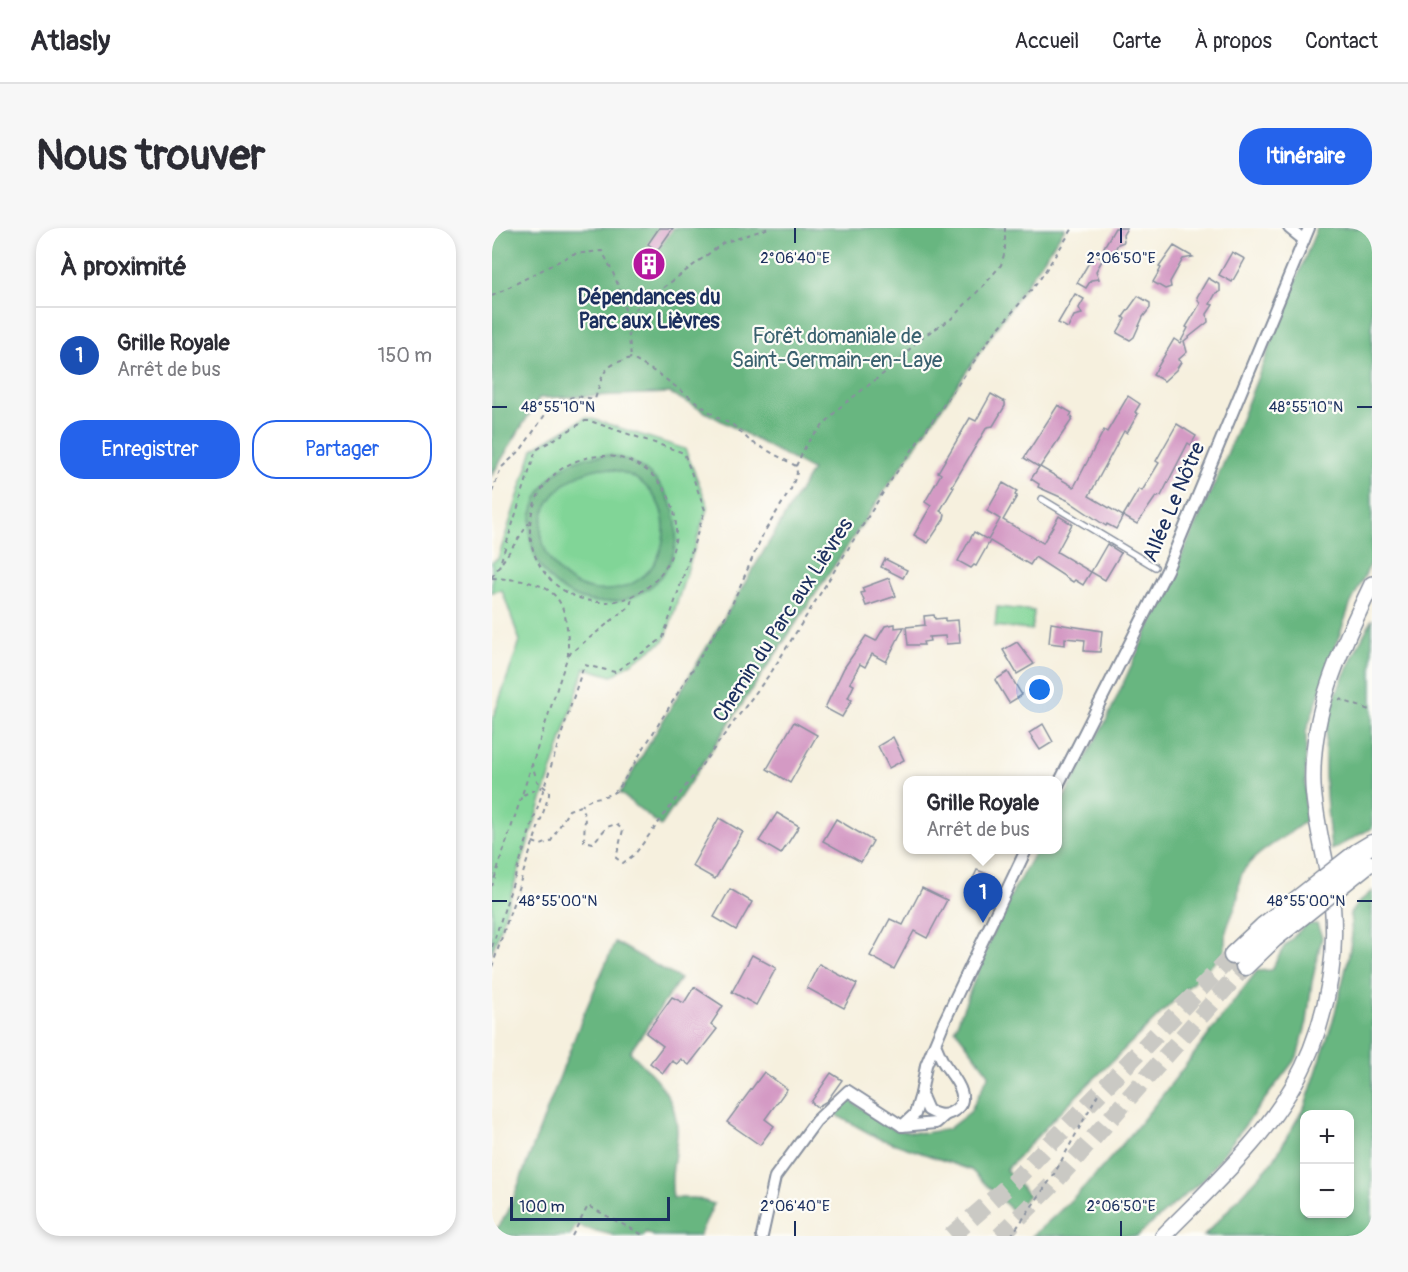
<!DOCTYPE html>
<html lang="fr">
<meta charset="utf-8">
<style>
:root{--surface:#fff;--page:#f7f7f7;--text:#2b2b33;--muted:#7c7c81;--line:#e1e1e2;--accent:#2563eb}
body{margin:0;font-family:Pangolin,sans-serif;background:var(--page);color:var(--text)}
.controls{position:absolute;right:18px;bottom:18px;display:grid;overflow:hidden;border-radius:12px;box-shadow:0 3px 9px #0003}
.controls button{width:54px;height:54px;display:grid;place-items:center;padding:0;border:0;border-bottom:2px solid var(--line);background:var(--surface);color:var(--text);font:30px sans-serif}
.scale{position:absolute;left:18px;bottom:15px;width:160px;box-sizing:border-box;padding-left:6px;border:3px solid #1b2f5e;border-top:0;font-size:16px;line-height:21px;white-space:nowrap;color:#1b2f5e;-webkit-text-stroke:4px #fdfcf7;paint-order:stroke}
.you{position:absolute;left:548px;top:462px;width:21px;height:21px;margin:-15px;border:4px solid #fff;border-radius:50%;background:#1a73e8;box-shadow:0 0 0 9px #1a73e833}
.badge{display:grid;place-items:center;width:39px;height:39px;border-radius:50%;background:var(--accent);color:#fff;font-size:20px;font-weight:700}
.pin{position:absolute;translate:-50% -50px;filter:drop-shadow(0 2px 3px #0008)}
.pin::after{content:'';position:absolute;top:32px;width:21px;height:18px;background:inherit;clip-path:polygon(0 0,100% 0,50% 100%)}
.popup{position:absolute;left:411px;top:548px;width:159px;height:78px;box-sizing:border-box;display:grid;place-content:center;border-radius:12px;background:var(--surface);filter:drop-shadow(0 2px 4px #0005);font-size:20px;white-space:nowrap;color:var(--muted)}
.popup b{font-size:22px;color:var(--text)}
.popup::after{content:'';position:absolute;left:50%;top:100%;margin-left:-12px;border:12px solid transparent;border-top-color:var(--surface)}
.list{margin:0;padding:0;list-style:none}
h2{display:flex;justify-content:space-between;align-items:center;height:78px;margin:0;padding:0 24px;font-size:26px}
h2 small{font-size:20px;font-weight:400;color:var(--muted)}
.list li{display:grid;grid-template-columns:39px 1fr auto;gap:18px;align-items:center;box-sizing:border-box;height:96px;padding:0 24px;border-top:2px solid var(--line)}
.list b{display:block;font-size:22px;white-space:nowrap}
.list p{margin:0;font-size:20px;white-space:nowrap;color:var(--muted)}
.list em{font-size:20px;font-style:normal;color:var(--muted)}
.actions{display:flex;gap:12px;padding:18px 24px}
.actions a{flex:1;padding:14px 0;border:2px solid var(--accent);border-radius:24px;text-align:center;font-size:21px;color:var(--accent)}
.actions .main{background:var(--accent);color:#fff}
.map{position:relative;flex:none;width:880px;height:1008px;overflow:hidden;border-radius:24px}
header{display:flex;align-items:center;gap:36px;box-sizing:border-box;height:84px;padding:0 30px;background:var(--surface);border-bottom:2px solid var(--line)}
header strong{font-size:28px}
nav{display:flex;gap:33px;margin-inline-start:auto;font-size:21px}
.intro{display:flex;align-items:center;justify-content:space-between;box-sizing:border-box;height:144px;padding:0 36px}
h1{margin:0;font-size:42px}
.button{padding:15px 27px;border-radius:24px;background:var(--accent);color:#fff;font-size:21px;font-weight:700}
main{display:flex;gap:36px;padding:0 36px}
aside{flex:1;background:var(--surface);border-radius:24px;box-shadow:0 3px 9px #0003}
.map>svg:first-child{display:block}
.green{fill:#81d597;stroke:#4e827a;stroke-width:1.5}
.forest{fill:#68b680;stroke:#42726f;stroke-width:1.5;fill-rule:evenodd}
.building{fill:#d49ac4}
.lines{fill:none;stroke-linecap:round;stroke-linejoin:round}
.motorway-tunnel{stroke:#cac9c4;stroke-width:18;stroke-dasharray:18 9;stroke-linecap:butt}
.service-casing{stroke:#88909e;stroke-width:8}
.minor-casing{stroke:#88909e;stroke-width:14}
.secondary-casing{stroke:#88909e;stroke-width:18}
.motorway-casing{stroke:#88909e;stroke-width:21}
.path{stroke:#88909e;stroke-width:2;stroke-dasharray:4.5 4.5;stroke-linecap:butt}
.service{stroke:#fff;stroke-width:5}
.minor{stroke:#fff;stroke-width:10}
.secondary{stroke:#fff;stroke-width:15}
.motorway{stroke:#fff;stroke-width:18}
.motorway-bridge-casing{stroke:#88909e;stroke-width:21;stroke-linecap:butt}
.motorway-bridge{stroke:#fff;stroke-width:18}
.ticks{fill:none;stroke:#1b2f5e;stroke-width:2}
.labels{text-anchor:middle;dominant-baseline:central;stroke-width:4.5;stroke-linejoin:round;paint-order:stroke}
.poi-label{font-size:21px;font-weight:bold;fill:#1b2f5e;stroke:#fdfcf7}
.park-label{font-size:21px;fill:#3a616f;stroke:#fdfcf7}
.street-label{font-size:21px;fill:#1b2f5e;stroke:#fdfcf7}
.ticks-label{font-size:15px;text-anchor:middle;fill:#1b2f5e;stroke:#fdfcf7;stroke-width:4.5;stroke-linejoin:round;paint-order:stroke}
</style>
<header>
<strong>Atlasly</strong>
<nav><a>Accueil</a><a>Carte</a><a>À propos</a><a>Contact</a></nav>
</header>
<div class="intro"><h1>Nous trouver</h1><a class="button">Itinéraire</a></div>
<main>
<aside>
<h2>À proximité<small></small></h2>
<ul class="list">
<li><span class="badge" style="background:#1a4fb4">1</span><div><b>Grille Royale</b><p>Arrêt de bus</p></div><em>150 m</em></li>
</ul>
<div class="actions"><a class="main">Enregistrer</a><a>Partager</a></div>
</aside>
<div class="map">
<svg width="880" height="1008" viewBox="0 0 880 1008">
<rect width="100%" height="100%" fill="#fdfcf7"/>
<filter id="ink" filterUnits="userSpaceOnUse"><feTurbulence type="fractalNoise" baseFrequency=".0167" numOctaves="2"/><feDisplacementMap in="SourceGraphic" scale="12" xChannelSelector="R" yChannelSelector="G"/><feConvolveMatrix kernelMatrix="1 2 1 2 8 2 1 2 1" color-interpolation-filters="sRGB"/></filter>
<filter id="wash" filterUnits="userSpaceOnUse"><feTurbulence type="fractalNoise" baseFrequency=".008" numOctaves="4" result="noise"/><feDisplacementMap in="SourceGraphic" scale="24" xChannelSelector="R" yChannelSelector="G"/><feGaussianBlur stdDeviation="1.35" result="paint"/><feColorMatrix in="noise" values="0 0 0 0 0 0 0 0 0 0 0 0 0 0 0 0 0 1.4 0 .05"/><feComposite in="paint" operator="in"/></filter>
<g filter="url(#wash)">
<rect width="100%" height="100%" fill="#f6f0de"/>
<g class="green">
<path d="M94,189l99,32 23,57 -43,134 -53,36 -27,-8 -93,285v-232l28,-80 -18,-51 -10,2v-30l6,-3 35,-110z"/>
<path d="M505,379l37,4 -2,19 -37,-4z"/>
</g>
<g class="forest">
<path d="M0,0h573l-205,299 -199,299 -41,-33 192,-323 -142,-77 -131,5 -47,77z"/>
<path d="M825,0h55v333l-22,44 -44,127 -1,89c-18,17 -59,34 -65,58 -2,7 -1,16 -3,23 -7,21 -13,24 -12,49l-165,161 -54,58 23,25 -16,16 -42,-41 -93,-32 -42,-23 2,-6 11,-9 46,30 29,3 24,-4 22,-17 19,-38 -34,-45 45,-114 36,-65h22v-41l48,-88 116,-254z"/>
<path d="M118,227c95,21 85,150 -11,147 -23,-1 -44,-14 -57,-33 -26,-39 -7,-93 36,-109 10,-4 22,-4 32,-5zM109,240c92,8 77,129 -5,122 -15,-2 -29,-9 -39,-21 -36,-43 -6,-92 44,-101z"/>
<path d="M880,391v209l-41,22c-4,-41 -9,-83 -4,-124 5,-33 30,-77 45,-107z"/>
<path d="M880,663v345h-168l69,-75 32,-55 28,-85 15,-61 4,-25 -2,-22 9,-11zM812,886h46v100h-46z"/>
<path d="M814,696h11l5,13 -10,45 -5,40 -10,35 -93,122 -67,57h-105c86,-72 156,-176 225,-265l14,-1 13,-23z"/>
<path d="M123,714l65,37 -50,73c24,24 48,45 47,81 -1,23 -8,42 -4,65h22l19,6 -15,32h-45l-8,-4 -2,4h-27l-41,-10 -6,10h-78l16,-24 75,-196z"/>
</g>
<g id="blocks">
<g class="building">
<path d="M167,0h14l-16,23 -9,-7z"/>
<path d="M623,0h12l-4,7 1,7 -6,2 -5,9 -9,-6z"/>
<path d="M682,18l19,11 -10,2 -13,23 1,5 -6,2 -12,-7 8,-14 -2,-1z"/>
<path d="M740,24l13,7 -13,23 -13,-7z"/>
<path d="M602,26l9,5 -7,12 3,8 -8,1 -5,8 -9,-5z"/>
<path d="M716,50l12,7v7l-4,1 -6,11 3,1 -6,9 1,8 -24,19 3,11 -9,8 3,2 -5,8 -12,11 -11,-6 21,-36 6,4 8,-15 -2,-1 14,-23 -3,-7z"/>
<path d="M583,66l9,5 -5,9 3,6 -8,2 -6,12 -10,-5z"/>
<path d="M646,68l12,7v5l-7,9 -9,20 -4,3 -13,-7 8,-14 -2,-2z"/>
<path d="M499,166l14,8v4l-12,20 -6,1 -35,59 2,1 -14,24 5,3 -1,5 -16,24 -14,-8 17,-29 -6,-4 16,-28 -3,-2 32,-54 6,3z"/>
<path d="M636,168l12,8 -5,8 3,2 -11,19 -3,-2 -35,65 34,20 -7,13 -9,-5 -1,2 -39,-26 -29,-13 1,-3 -8,-5 8,-12 -15,-9 34,-53 14,8 -2,3 3,2 -33,49 34,20 30,-57 3,2z"/>
<path d="M685,196l19,12 -5,9 -3,-2 -27,53 -6,2 -18,26 -14,-8 16,-27 3,2 17,-28 -3,-2z"/>
<path d="M511,255l14,8 -2,4 2,1 -14,24 40,23 16,-27 13,8 -15,28 34,20 -8,13 -8,-5 -2,2 -38,-25 -5,8 -40,-24 -14,25 -2,-1 -3,3 -13,-7 16,-29 14,8 12,-21 -13,-8z"/>
<path d="M615,316l14,9 -16,27 -14,-8z"/>
<path d="M393,331l22,11 -4,8 -22,-11z"/>
<path d="M397,350l7,18 -30,10 -5,-13 3,-1 -2,-4z"/>
<path d="M442,387l1,4 10,-1v3l13,-1 2,23 -14,1 -1,-8 -16,1 1,4 -7,1 1,3h-16l-2,-18 19,-2 -1,-9z"/>
<path d="M559,395l51,8 -2,21 -16,-1 1,-11 -20,-2v7l-16,-2z"/>
<path d="M403,396v4l9,-1 -18,35 -14,-8 -7,13 -5,-3 -10,19 4,2 -6,13 4,2 -10,17 -17,-9 19,-40 22,-32 10,5 9,-15z"/>
<path d="M525,414l17,22 -17,10 -14,-24z"/>
<path d="M516,444l14,23 -13,8 -14,-23z"/>
<path d="M302,494l23,13 -27,48 -23,-14z"/>
<path d="M551,496l10,18 -13,8 -11,-17z"/>
<path d="M401,509l11,23 -15,8 -11,-22z"/>
<path d="M285,585l22,13 -18,28 -22,-13z"/>
<path d="M227,590l24,14 -28,47 -23,-13z"/>
<path d="M344,591l37,22 -12,21 -38,-21z"/>
<path d="M485,642l13,5 -6,14 -13,-6z"/>
<path d="M430,660l25,12 -20,38 -13,-7 -20,38 -24,-13 20,-37 13,6z"/>
<path d="M238,661l22,13 -16,28 -22,-13z"/>
<path d="M260,727l24,13 -20,37 -24,-13z"/>
<path d="M327,736l38,20 -13,24 -37,-20z"/>
<path d="M202,759l29,19 -12,18 6,5 -28,36 -8,-6 -4,5 -5,-3 -9,12 -13,-10 13,-17 -17,-13 26,-36 12,6z"/>
<path d="M272,844l23,17 -22,30 9,7 -14,19 -33,-23z"/>
<path d="M339,845l11,7 -15,21 -10,6 -6,-5z"/>
</g>
</g>
</g>
<g filter="url(#ink)">
<use href="#blocks" fill-opacity="0" stroke="#88909e" stroke-width="1.5"/>
<g class="lines">
<g class="motorway-tunnel">
<path d="M459,1008l63,-55 219,-226"/>
<path d="M508,1008l51,-50 194,-220"/>
</g>
<g class="service-casing">
<path id="service" d="M550,271l113,68"/>
</g>
<g class="minor-casing">
<g id="minor">
<path d="M797,0l15,12"/>
<path d="M566,557l109,-215 142,-342"/>
<path d="M443,816c3,7 6,15 10,21 10,14 30,36 5,48 -8,4 -15,1 -22,-3l-7,-16 5,-29 18,-43 82,-172"/>
<path d="M410,898l13,-12 6,-20"/>
<path d="M270,1008l13,-59 41,-56 32,-30 54,35 34,-3 9,-8"/>
</g>
</g>
<g class="secondary-casing">
<path id="secondary" d="M671,1008c56,-57 118,-111 148,-187 21,-54 28,-112 18,-169 -6,-31 -14,-62 -16,-94 -3,-74 28,-137 59,-202"/>
</g>
<g class="motorway-casing">
<g id="motorway">
<path d="M865,625l15,-9"/>
<path d="M741,727l31,-29"/>
<path d="M753,738l29,-28"/>
</g>
</g>
<g class="path">
<path d="M0,68l81,-42 29,-3c22,40 25,62 29,107"/>
<path d="M135,87l96,-72 46,-15"/>
<circle cx="111" cy="301" r="73"/>
<path d="M304,238l11,-23 32,-35 57,-44 23,-25 32,-20 34,-35 16,-19 4,-14v-23"/>
<path d="M0,264l9,-24 19,-17 31,-45 7,-5 19,-5 18,3c9,-28 7,-33 36,-41l29,17 58,43 15,7 17,16 46,25 1,7 -6,16 -28,45 -33,75 -111,179c-10,12 -28,6 -37,18"/>
<path d="M0,349l37,-54"/>
<path d="M0,350c62,3 77,15 76,77l-76,231"/>
<path d="M76,427l62,-49 2,-8"/>
<path d="M847,471l33,12"/>
<path d="M31,567l19,-8"/>
<path d="M41,614l8,3 10,-4 18,-31 11,-4 5,9 -1,26 9,2 14,-16 9,-3 7,6 -7,28 7,5 12,-9 137,-183 117,-188 102,-146 47,-55 35,-54"/>
<path d="M0,719l92,-282 31,7 48,-34 42,-128 -21,-57 -94,-32h-5l-49,29 -37,117"/>
<path d="M0,739l57,-172v-4l-12,-10 -5,-17"/>
<path d="M80,1008l16,-30 57,30"/>
<path d="M519,1008l42,-60 46,-84"/>
</g>
<use href="#service" class="service"/>
<use href="#minor" class="minor"/>
<use href="#secondary" class="secondary"/>
<use href="#motorway" class="motorway"/>
<g class="motorway-bridge-casing">
<g id="motorway-bridge">
<path d="M772,698l93,-73"/>
<path d="M782,710l93,-74"/>
</g>
</g>
<use href="#motorway-bridge" class="motorway-bridge"/>
</g>
</g>
<path class="ticks" d="M303,0v15M629,0v15M0,179h15M865,179h15M0,673h15M865,673h15M303,993v15M629,993v15"/>
<defs>
<g id="building-disc" transform="scale(1.725)"><circle r="9.5" fill="#b5179e" stroke="#fdfcf7"/><path d="M-4-6H4V6H1V3H-1V6H-4ZM-2.5-4.3h1.7v1.8h-1.7ZM.8-4.3h1.7v1.8H.8ZM-2.5-1h1.7V.8h-1.7ZM.8-1h1.7V.8H.8Z" fill="#fff"/></g>
</defs>
<g fill-rule="evenodd">
<use href="#building-disc" x="157" y="36"/>
</g>
<g class="labels">
<g class="poi-label">
<text x="157" y="69">Dépendances du<tspan x="157" dy="24">Parc aux Lièvres</tspan></text>
</g>
<g class="park-label">
<text x="345" y="108">Forêt domaniale de<tspan x="345" dy="24">Saint-Germain-en-Laye</tspan></text>
</g>
<g class="street-label">
<text transform="translate(682 274) rotate(-67)">Allée Le Nôtre</text>
<text transform="translate(291 392) rotate(-57)">Chemin du Parc aux Lièvres</text>
</g>
</g>
<g class="ticks-label">
<text x="303" y="35">2°06'40"E</text>
<text x="629" y="35">2°06'50"E</text>
<text x="66" y="184">48°55'10"N</text>
<text x="814" y="184">48°55'10"N</text>
<text x="66" y="678">48°55'00"N</text>
<text x="814" y="678">48°55'00"N</text>
<text x="303" y="983">2°06'40"E</text>
<text x="629" y="983">2°06'50"E</text>
</g>
</svg>
<div class="controls">
<button>+</button>
<button>−</button>
</div>
<div class="scale">100 m</div>
<div class="you"></div>
<div class="pin badge" style="left:491px;top:695px;background:#1a4fb4">1</div>
<div class="popup"><b>Grille Royale</b>Arrêt de bus</div>
</div>
</main>
